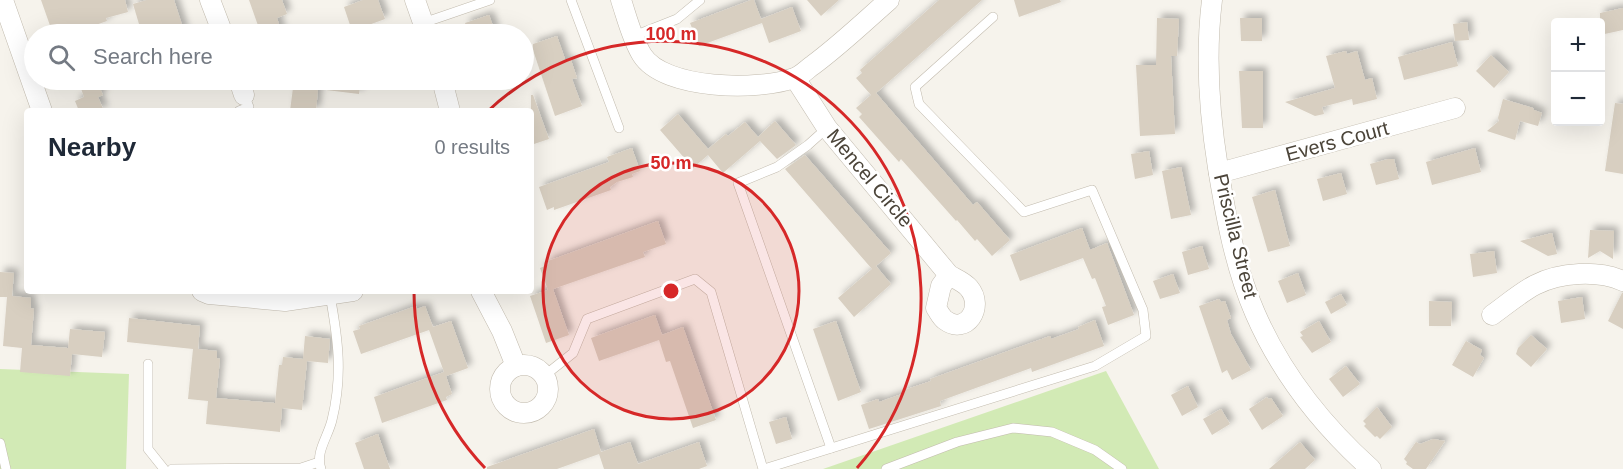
<!DOCTYPE html>
<meta charset="utf-8">
<style>
:root{--surface:#fff;--page:#f2f2f3;--text:#1f2937;--muted:#747a83;--line:#e0e1e3}
body{margin:0;font-family:Helvetica,sans-serif;background:var(--page);color:var(--text)}
.controls{position:absolute;right:18px;top:18px;display:grid;overflow:hidden;border-radius:6px;box-shadow:0 6px 24px #0002}
.controls button{width:54px;height:54px;display:grid;place-items:center;padding:0;border:0;border-bottom:2px solid var(--line);background:var(--surface);color:var(--text);font:30px sans-serif}
.list{margin:0;padding:0;list-style:none}
h2{display:flex;justify-content:space-between;align-items:center;height:78px;margin:0;padding:0 24px;font-size:26px}
h2 small{font-size:20px;font-weight:400;color:var(--muted)}
.icon{flex:none;width:33px;height:33px;fill:none;stroke:currentColor;stroke-width:2;stroke-linecap:round;stroke-linejoin:round}
.map{position:relative;flex:none;width:1623px;height:469px;overflow:hidden}
.search{position:absolute;background:var(--surface);box-shadow:0 6px 24px #0002;left:24px;top:24px;width:510px;height:66px;display:flex;align-items:center;gap:15px;box-sizing:border-box;padding:0 21px;border-radius:33px;color:var(--muted);font-size:22px}
.panel{position:absolute;background:var(--surface);box-shadow:0 6px 24px #0002;left:24px;top:108px;width:510px;height:186px;border-radius:6px}
.map>svg:first-child{display:block}
.green{fill:#d2eab5}
.building{fill:#d8cfc1;filter:url(#shadow)}
.lines{fill:none;stroke-linecap:round;stroke-linejoin:round}
.service-casing{stroke:#c2bbae;stroke-width:10}
.minor-casing{stroke:#c2bbae;stroke-width:21}
.service{stroke:#fff;stroke-width:9}
.minor{stroke:#fff;stroke-width:20}
.ring{fill:none;stroke:#d62828;stroke-width:3}
.labels{text-anchor:middle;dominant-baseline:central;stroke-width:5;stroke-linejoin:round;paint-order:stroke}
.street-label{font-size:20px;fill:#4b4439;stroke:#fff}
.centre{fill:#d62828;stroke:#fff;stroke-width:3}
.ring-label{font-size:18px;text-anchor:middle;font-weight:bold;fill:#d62828;stroke:#fff;stroke-width:5;stroke-linejoin:round;paint-order:stroke}
</style>
<div class="map">
<svg width="1623" height="469" viewBox="0 0 1623 469">
<defs>
<filter id="shadow"><feDropShadow dx="4.5" dy="-4.5" stdDeviation="3" flood-color="#0004"/></filter>
</defs>
<rect width="100%" height="100%" fill="#f6f3ec"/>
<g class="green">
<path d="M0,369l129,5 -3,95h-126z"/>
<path d="M1106,371l53,98h-336z"/>
</g>
<g class="building">
<path d="M41,0h84l3,12 -22,6 1,3 -26,9 1,4h-29z"/>
<path d="M147,0h27l11,34h-43l-9,-30z"/>
<path d="M249,0h33l5,14 -10,4 5,16h-21z"/>
<path d="M363,0h15l7,19 -33,12 -8,-24z"/>
<path d="M751,0h3l7,19 31,-12 9,24 -32,12 -7,-20 -63,23 -9,-23z"/>
<path d="M807,0h32l-18,16z"/>
<path d="M939,0h43l-106,93 97,112 4,-3 33,38 -18,16 -15,-17 -2,2 -18,-21 -1,1 -55,-62 -2,3 -40,-45 3,-3 -6,-6 15,-13 -15,-17 6,-5 -2,-3z"/>
<path d="M1014,0h46l1,2 -42,15z"/>
<path d="M1623,8v22l-23,5v-22z"/>
<path d="M489,15l7,19h-27l-4,-11z"/>
<path d="M1157,18l22,1 -2,37h-6l4,78 -35,2 -4,-71h20z"/>
<path d="M1240,18h22v23h-21z"/>
<path d="M1467,22l2,18 -14,1 -2,-17z"/>
<path d="M557,36l9,26 5,-2 6,18 -5,1 10,27 -27,10 -22,-66v-6z"/>
<path d="M1452,42l6,24 -54,14 -6,-23z"/>
<path d="M1346,51l1,3 10,-3 8,29 7,-2 5,21 -24,6 -1,-6 -30,8 2,7 -9,2 -30,-14 50,-14 -9,-32z"/>
<path d="M1491,55l18,17 -15,16 -18,-17z"/>
<path d="M1239,71h24v57h-21z"/>
<path d="M78,80h18l7,15 -5,2 6,14h-25l-4,-10 9,-4z"/>
<path d="M294,80l19,2v-2h48l-2,14 -41,-5 -2,22h-26z"/>
<path d="M531,95h2l16,44 -18,6z"/>
<path d="M1503,99l30,9 1,2 8,3 -4,13 -18,-5 -5,19 -28,-9 12,-10 -1,-3z"/>
<path d="M1615,103l8,1v70l-18,-3z"/>
<path d="M678,114l30,35 18,-15 2,2 17,-14 13,15 17,-16 21,24 -19,14 -17,-18 -37,32 -15,-18 -15,13 -33,-38z"/>
<path d="M632,148l8,23 -8,3 1,3 -16,5 -7,5 1,3 -57,20v-3l-7,3 -8,-23 70,-25 -2,-5z"/>
<path d="M1475,148l6,24 -49,13 -6,-23z"/>
<path d="M1149,151l4,24 -18,4 -4,-25z"/>
<path d="M805,155l86,98 -15,13 15,18 -37,33 -16,-19 34,-29 -87,-100z"/>
<path d="M1388,159h6l5,20 -23,6 -6,-21z"/>
<path d="M1181,167l10,48 -20,4 -9,-48z"/>
<path d="M1341,173l6,21 -24,7 -6,-22z"/>
<path d="M1275,190l15,56 -22,6 -16,-55z"/>
<path d="M658,221l8,23 -23,8 2,5 -92,32 16,46 -23,8 -16,-47 18,-6 -8,-22 9,-4 -1,-3z"/>
<path d="M1082,228l8,22 17,-7 27,72 -26,10 -6,-18 4,-1 -11,-28 -3,1 -9,-21 -63,23 -10,-26z"/>
<path d="M1590,230l24,1 -1,28 -13,-8 -12,7z"/>
<path d="M1552,233l5,21 -9,2 -28,-15z"/>
<path d="M1202,246l7,23 -21,6 -6,-23z"/>
<path d="M1494,251l3,22 -24,4 -3,-23z"/>
<path d="M0,272l14,1 -2,23 19,2v10l3,1 -3,36 37,3 2,-19 35,3 -3,25 -30,-3 -2,22 -50,-4 2,-24 -19,-2 4,-49h-7z"/>
<path d="M1298,273l8,22 -19,8 -9,-22z"/>
<path d="M1173,274l7,19 -20,6 -7,-18z"/>
<path d="M1622,293h1v36l-15,-8z"/>
<path d="M1341,294l6,11 -16,9 -6,-12z"/>
<path d="M1582,297l3,22 -24,4 -3,-22z"/>
<path d="M1219,299l2,3 4,-1 6,17 -4,2 4,14 20,36 -19,10 -5,-10 -5,3 -23,-67z"/>
<path d="M1429,301l23,1 -1,24h-22z"/>
<path d="M416,306l1,3 8,-3 8,21 18,-6 17,47 -22,8 6,18 -6,3 1,3 -65,23 -8,-26 70,-25 -15,-42 -68,24 -8,-23 7,-2 -1,-3z"/>
<path d="M655,315l7,20 21,-8 33,93 -23,8 -23,-67 -4,1 -7,-22 -60,21 -8,-23z"/>
<path d="M129,318l71,8 -2,23 19,2v7l3,1 -4,39 59,5 4,-38h3l1,-8 20,2 2,-23 25,3 -2,24 -21,-2 -5,49 -20,-2 -2,24 -74,-8 2,-23 -20,-2 5,-50 -66,-7z"/>
<path d="M1095,320l9,26 -72,26 -1,-4 -91,33 1,5 -72,23 -8,-24 17,-6 1,3 26,-9 -1,-3 27,-9 -1,-2 120,-43 1,3 28,-10 -1,-2z"/>
<path d="M836,321l25,71 -23,9 -25,-72z"/>
<path d="M1319,321l12,21 -19,11 -12,-16 3,-1 -3,-4z"/>
<path d="M1531,335l16,14 -16,18 -15,-13 2,-6z"/>
<path d="M1466,341l16,9 -2,5 4,3 -11,19 -21,-12z"/>
<path d="M1346,366l14,18 -17,13 -14,-18z"/>
<path d="M1188,386l10,21 -16,9 -11,-21z"/>
<path d="M1267,397l1,2 3,-1 12,18 -21,14 -13,-21z"/>
<path d="M1377,407l15,20 -12,12 -3,-3 -2,1 -11,-11 2,-2 -3,-3z"/>
<path d="M1221,409l9,15 -18,11 -9,-16z"/>
<path d="M786,417l6,22 -16,5 -7,-22z"/>
<path d="M594,429l7,23 29,-10 8,22 61,-22 8,24 -8,3h-95l-5,-15 -42,15h-70v-2z"/>
<path d="M378,434l12,35h-26l-9,-26z"/>
<path d="M1433,439l12,2 -19,28h-13l-7,-5 1,-2 -3,-3 12,-17 4,2z"/>
<path d="M1300,442l15,18 -10,9h-36z"/>
</g>
<g class="lines">
<g class="service-casing">
<g id="service">
<path d="M571,0l48,128"/>
<path d="M423,23l67,-23"/>
<path d="M634,36l43,-17 23,-19"/>
<path d="M239,111l10,-4 -5,-12"/>
<path d="M827,128l-19,17 -31,22 -39,16 93,265"/>
<path d="M148,364v85l16,20"/>
<path d="M544,376l29,-23 14,-34 108,-40 16,13 52,177"/>
<path d="M0,443l6,26"/>
<path d="M172,469l129,-1 18,-6"/>
<path d="M321,469c-6,-17 7,-32 11,-49 11,-45 6,-81 -2,-125"/>
<path d="M764,469l331,-103 51,-30 -3,-26 -51,-120 -68,22 -105,-108 -4,-17 78,-70"/>
<path d="M886,469l71,-27 56,-14 39,4 43,18 27,19"/>
</g>
</g>
<g class="minor-casing">
<g id="minor">
<path d="M3,0l39,111"/>
<path d="M210,0l13,34"/>
<path d="M415,0l12,34"/>
<path d="M621,0c6,18 11,39 21,55 22,35 117,36 152,23 7,-2 13,-9 19,-13 27,-20 51,-43 76,-65"/>
<path d="M1212,0c-7,57 -3,112 6,168 8,49 17,99 37,145 26,60 68,113 116,156"/>
<path d="M795,78l32,50 122,147c7,4 15,7 20,13 16,19 -3,48 -24,32 -4,-3 -6,-8 -9,-12l5,-22 8,-11"/>
<path d="M239,80l5,15"/>
<path d="M442,80l8,31"/>
<path d="M1219,173l236,-65"/>
<path d="M202,291l7,3 76,7 68,-10"/>
<path d="M481,291l21,40 14,35"/>
<path d="M1492,315c14,-10 28,-22 43,-30 25,-13 63,-15 88,-4"/>
<circle cx="524" cy="389" r="24"/>
</g>
</g>
<use href="#service" class="service"/>
<use href="#minor" class="minor"/>
</g>
<circle cx="671" cy="291" r="128" fill="#d62828" fill-opacity=".12"/>
<g class="ring">
<circle cx="671" cy="291" r="128"/>
<path d="M485 468A257 257 0 0 1 414 291M488 111A257 257 0 0 1 857 468"/>
</g>
<g class="labels">
<g class="street-label">
<text transform="translate(1337 141) rotate(-15)">Evers Court</text>
<text transform="translate(870 178) rotate(50)">Mencel Circle</text>
<text transform="translate(1236 236) rotate(76)">Priscilla Street</text>
</g>
</g>
<circle cx="671" cy="291" r="9" class="centre"/>
<g class="ring-label">
<text x="671" y="40">100 m</text>
<text x="671" y="169">50 m</text>
</g>
</svg>
<div class="controls">
<button>+</button>
<button>−</button>
</div>
<div class="search"><svg class="icon" aria-label="search" viewBox="0 0 24 24"><circle cx="10" cy="10" r="6"/><path d="M15 15l6 6"/></svg>Search here</div>
<section class="panel">
<h2>Nearby<small>0 results</small></h2>
<ul class="list">
</ul>
</section>
</div>
